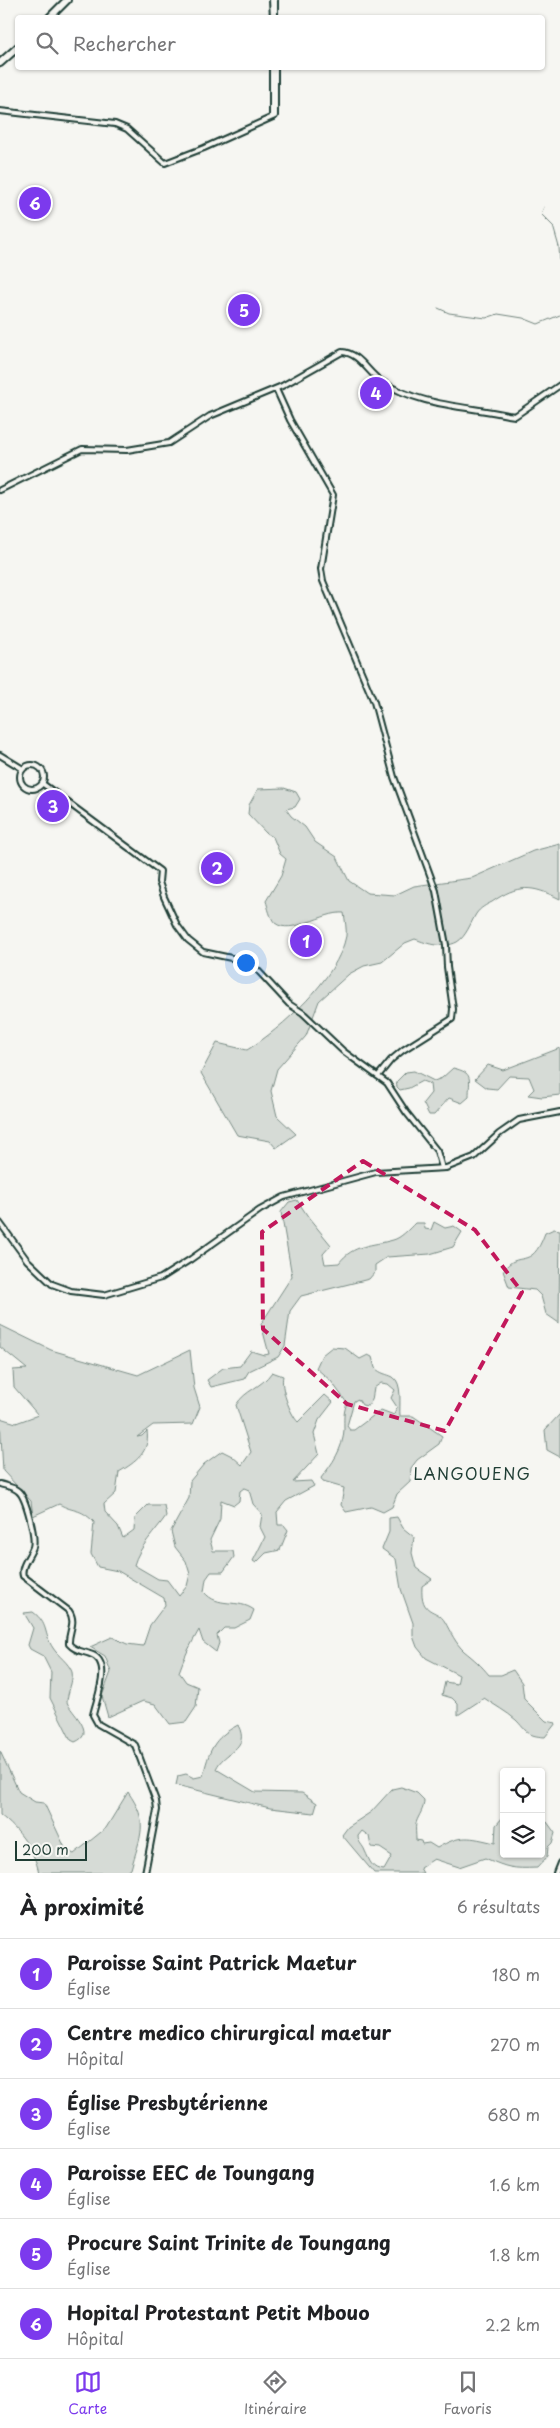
<!DOCTYPE html>
<html lang="fr">
<meta charset="utf-8">
<style>
:root{--surface:#fff;--page:#f6f6f6;--text:#202124;--muted:#757577;--line:#e0e0e0;--accent:#7c3aed}
body{margin:0;font-family:"Playpen Sans",sans-serif;background:var(--page);color:var(--text)}
.controls{position:absolute;right:15px;bottom:15px;display:grid;overflow:hidden;border-radius:5px;box-shadow:0 1px 4px #0004}
.controls button{width:45px;height:45px;display:grid;place-items:center;padding:0;border:0;border-bottom:1px solid var(--line);background:var(--surface);color:var(--text);font:25px sans-serif}
.scale{position:absolute;left:15px;bottom:12px;width:72px;box-sizing:border-box;padding-left:5px;border:2px solid #1f3d34;border-top:0;font-size:14px;line-height:18px;white-space:nowrap;color:#1f3d34;-webkit-text-stroke:4px #f6f6f2;paint-order:stroke}
.you{position:absolute;left:245px;top:962px;width:18px;height:18px;margin:-12px;border:4px solid #fff;border-radius:50%;background:#1a73e8;box-shadow:0 0 0 8px #1a73e833}
.badge{display:grid;place-items:center;width:32px;height:32px;border-radius:50%;background:var(--accent);color:#fff;font-size:16px;font-weight:700}
.pin{position:absolute;translate:-50% -50%;border:2px solid #fff;box-shadow:0 1px 5px #0006}
.list{margin:0;padding:0;list-style:none}
h2{display:flex;justify-content:space-between;align-items:center;height:65px;margin:0;padding:0 20px;font-size:21px}
h2 small{font-size:16px;font-weight:400;color:var(--muted)}
.list li{display:grid;grid-template-columns:32px 1fr auto;gap:15px;align-items:center;box-sizing:border-box;height:70px;padding:0 20px;border-top:1px solid var(--line)}
.list b{display:block;font-size:19px;white-space:nowrap}
.list p{margin:0;font-size:16px;white-space:nowrap;color:var(--muted)}
.list em{font-size:16px;font-style:normal;color:var(--muted)}
.icon{flex:none;width:28px;height:28px;fill:none;stroke:currentColor;stroke-width:2;stroke-linecap:round;stroke-linejoin:round}
.map{position:relative;flex:none;width:560px;height:1873px;overflow:hidden}
.search{position:absolute;background:var(--surface);box-shadow:0 1px 4px #0004;left:15px;right:15px;top:15px;height:55px;display:flex;align-items:center;gap:12px;box-sizing:border-box;padding:0 18px;border-radius:5px;color:var(--muted);font-size:19px}
.sheet{height:485px;background:var(--surface)}
nav{display:flex;justify-content:space-around;align-items:center;box-sizing:border-box;height:70px;border-top:1px solid var(--line);background:var(--surface);font-size:14px;color:var(--muted)}
nav a{display:grid;justify-items:center;gap:2px}
nav .on{color:var(--accent)}
.map>svg:first-child{display:block}
.green{fill:#d6dbd6;stroke:#7a8c85;fill-rule:evenodd}
.lines{fill:none;stroke-linecap:round;stroke-linejoin:round}
.stream{stroke:#72847d;stroke-width:1}
.secondary-casing{stroke:#1f3d34;stroke-width:8}
.highway-casing{stroke:#1f3d34;stroke-width:10}
.secondary{stroke:#f6f6f2;stroke-width:4}
.highway{stroke:#f6f6f2;stroke-width:6}
.marked{fill:none;stroke:#c2185b;stroke-width:4;stroke-dasharray:10 6;stroke-linejoin:round}
.labels{text-anchor:middle;dominant-baseline:central;stroke-width:5;stroke-linejoin:round;paint-order:stroke}
.quarter-label{font-size:16px;letter-spacing:1px;fill:#1f3d34;stroke:#f6f6f2}
</style>
<div class="map">
<svg width="560" height="1873" viewBox="0 0 560 1873">
<rect width="100%" height="100%" fill="#f6f6f2"/>
<filter id="ink" filterUnits="userSpaceOnUse"><feTurbulence type="fractalNoise" baseFrequency=".02" numOctaves="2"/><feDisplacementMap in="SourceGraphic" scale="10" xChannelSelector="R" yChannelSelector="G"/><feConvolveMatrix kernelMatrix="1 2 1 2 8 2 1 2 1" color-interpolation-filters="sRGB"/></filter>
<g filter="url(#ink)">
<g class="green">
<path d="M284,788l12,4 4,7 -5,8 -9,2 5,7 14,11 10,15 22,15 12,24 18,12 28,2 19,-9 58,-8 61,-27 27,-7v55c-28,-14 -42,-15 -68,3 -6,3 -12,6 -16,12 -5,8 -10,23 -19,28 -14,7 -29,2 -42,-3l-10,4 -23,19 -18,4 -15,8 -30,27 -13,35 -29,33 -6,22 6,25 19,18 -20,14 -6,-7 -33,-6 -36,-62 16,-30 30,7c34,-21 91,-72 99,-114 1,-6 -1,-16 -2,-23 -20,-2 -53,23 -69,10 -5,-5 -7,-16 -9,-22l15,-25 5,-17 -6,-5 -7,-17 -7,-4 -18,-19 1,-9 9,-16z"/>
<path d="M560,1048v47l-18,2 -14,-2 6,-6 -5,-12 -20,-1 -12,13 -10,-1 -12,-9 13,-14 15,5z"/>
<path d="M453,1068c21,5 16,10 16,29l-7,6 -13,-5 -15,17h-5l-6,-12 8,-10 -1,-9 -8,-3 -13,7 -9,2 -3,-3 -1,-5 10,-10 8,-1 20,10 8,-3z"/>
<path d="M297,1200l12,18 22,27 -8,9 2,10 14,-1c14,-19 33,-17 54,-23 8,-2 16,-11 22,-17h9l1,6 6,1 3,-8 11,6 9,-2 8,6 -9,15 -23,7 -43,3 -12,8v7l-6,7 -68,17 -11,15 -5,35 -7,11 -29,14 -5,8 -33,8 -4,-7 16,-12 17,-2 11,-15 13,4 5,-1 -8,-30 31,-48 -11,-64 8,-10z"/>
<path d="M554,1229l6,1 -1,93 -13,-9 -5,-18 -6,-6 -26,-3 -6,-16c15,-23 28,2 42,-38z"/>
<path d="M0,1325l51,25 87,25 52,-25 4,38 6,19 -7,17 -40,1 -16,12 5,-1 5,-5c3,21 -11,31 -28,41l-3,21 -12,11 1,8 13,14 5,12 11,-8 1,-12 13,-13h16l2,11c-11,16 -27,31 -32,49l24,14 9,1 12,16 8,-10 3,-12 -4,-13 -11,-14 -4,-16 18,-33 1,-17 14,-17 18,-13 10,5 10,9 9,-13 -15,-47c10,-16 24,-16 36,-33l11,4c-3,11 7,38 15,46l27,-27 8,7 -14,18 -5,14 5,20 -26,28 18,-1 3,5 -28,15 -9,11 1,13h6l4,5 -8,20 -14,3 -10,10 -3,-2 12,-24 -5,-10 2,-13 -9,-10 -4,-14 -5,-2 -4,3 -1,10 -5,4 -13,-5 -1,19 -10,21 3,11h20l1,6 -11,15h-12l-5,7 -2,13c14,17 34,6 50,18l-4,10 -16,8h-10l-7,7 2,8 -3,9 -13,-10 -4,-12c-8,14 -15,27 -20,42l7,10 12,5 -2,20 -10,15 -16,2 -15,-20 -12,-3 -35,16 -6,-21 9,-24 -6,-16 -15,-9 22,-10 15,7 16,2 7,-21 15,-20 -1,-7 -46,-27 -20,-4 -7,-13 3,-32c-15,-15 -19,-9 -35,-18l-26,12 -2,-15 -28,-30 -3,-53 16,5 22,-8 -24,-28 -1,-17 14,-1 -27,-22z"/>
<path d="M332,1347l13,1 15,11 8,-4 4,2 3,11c6,6 12,6 18,9 10,6 6,28 7,39h13l29,20 -3,8 -22,16 -6,8 -1,14 -13,12 -5,13 -9,5 -12,-5 -25,5 -5,-7 3,-17 -21,-6 -2,-4c11,-14 22,-29 23,-48 0,-11 -1,-17 3,-27l-16,-22 -15,-13 6,-13zM381,1383l7,1 7,6 -4,8 6,9 -3,8 -13,-5 -27,20h-4l-3,-4 7,-25 4,-2 4,6 6,1 4,-6 2,-12z"/>
<path d="M560,1414v43l-13,-7 -2,-20z"/>
<path d="M397,1517l6,11 11,9 -2,16 4,15 16,11 -10,7c-2,31 15,21 23,36 5,9 11,22 19,29 10,8 17,14 25,24h12l12,-5 9,13 2,16 22,22 10,2 -11,14c-19,-1 -18,-6 -29,-17 -9,-8 -22,-15 -32,-22l-26,17v-11l-6,-6 -10,-3 3,-13 12,2 2,-9 -33,-17 -9,-11 -4,-11v-13l-12,-34 -5,-30 -14,-10 7,-17v-14z"/>
<path d="M33,1612c16,12 10,21 20,36 5,8 16,15 19,24 2,8 -5,21 -5,30 3,10 31,31 8,40l-4,-2 -21,-42 1,-26 -8,-16 -13,-7 -2,-4 5,-17 -9,-15z"/>
<path d="M238,1725c13,25 -15,26 -22,44l39,23 47,1 15,10 -3,10 -44,-5 -94,-23 2,-9 8,-2 8,4 9,-2c6,-25 10,-38 35,-51z"/>
<path d="M0,1751l19,41 16,10 9,1 22,47 8,4 32,-26 22,-36c22,31 12,44 3,77l-5,4h-87c-5,-24 -20,-43 -39,-58z"/>
<path d="M401,1787l16,6 7,7c0,10 -5,14 -8,23 -1,6 0,11 0,17l5,1 1,3 7,-1 8,5c24,-14 32,-11 58,-5l1,-18 8,-9v38h37v-31l3,1 3,-2 8,11 -3,10 -4,4 -1,10 -10,11c-25,1 -29,0 -52,-10l-26,9 -25,-8 -14,9 3,5h-49l-32,-38 6,-8 23,-15 21,-23zM362,1831l7,5 2,11 9,1 12,8 -8,14c-13,-1 -14,-9 -19,-19 -2,-6 -7,-8 -7,-15z"/>
</g>
<g class="lines">
<g class="stream">
<path d="M544,207l-3,7 12,12 6,21 1,15"/>
<path d="M438,308l11,5 37,5 12,-4 25,4 15,6 22,-9"/>
</g>
<g class="secondary-casing">
<g id="secondary">
<path d="M272,0l1,18"/>
<path d="M275,0v18"/>
<path d="M272,68v49"/>
<path d="M0,111l115,13 12,5 38,34 39,-15 71,-32v-48"/>
<path d="M276,389l14,31 43,75 -12,74 2,12 51,121 20,75 42,114 10,54 1,22 6,42 -1,10 -49,31 -12,10 -13,16"/>
<path d="M0,490l82,-41 45,1 42,-7 41,-27 72,-30 60,-34c18,1 25,20 39,29 38,25 85,25 127,34l7,1 45,-31"/>
<path d="M0,755l23,14"/>
<circle cx="32" cy="777" r="12"/>
<path d="M43,784l117,87 -1,11 5,15 13,28 11,15 15,12 47,10 39,42 14,9 40,38 44,32 19,29 31,39 5,17"/>
<path d="M0,1223l27,37 25,24 19,7 33,4 57,-17 30,-19 69,-49 24,-13 92,-25 70,-4 28,-11 25,-23 20,-14 41,-8"/>
<path d="M0,1484c6,2 14,3 18,7 8,6 18,46 15,56 -3,9 -13,19 -10,29l46,35c8,12 -1,20 0,33 6,7 13,7 21,10 24,7 6,45 3,61l5,9 37,21 21,56 1,9 -12,63"/>
<path d="M556,1873l4,-10"/>
</g>
</g>
<g class="highway-casing">
<g id="highway">
<path d="M49,18l18,-18"/>
<path d="M0,63l18,-16"/>
</g>
</g>
<use href="#secondary" class="secondary"/>
<use href="#highway" class="highway"/>
</g>
</g>
<path class="marked" d="M363,1161l112,69 47,62 -77,139 -98,-27 -84,-75 -1,-97z"/>
<g class="labels">
<g class="quarter-label">
<text x="472" y="1473">LANGOUENG</text>
</g>
</g>
</svg>
<div class="controls">
<button><svg class="icon" aria-label="locate" viewBox="0 0 24 24"><circle cx="12" cy="12" r="6"/><path d="M12 2v4M12 18v4M2 12h4M18 12h4"/></svg></button>
<button><svg class="icon" aria-label="layers" viewBox="0 0 24 24"><path d="M12 4l9 5-9 5-9-5zM3 14l9 5 9-5"/></svg></button>
</div>
<div class="scale">200 m</div>
<div class="you"></div>
<div class="pin badge" style="left:306px;top:941px">1</div>
<div class="pin badge" style="left:217px;top:868px">2</div>
<div class="pin badge" style="left:53px;top:806px">3</div>
<div class="pin badge" style="left:376px;top:393px">4</div>
<div class="pin badge" style="left:244px;top:310px">5</div>
<div class="pin badge" style="left:35px;top:203px">6</div>
<div class="search"><svg class="icon" aria-label="search" viewBox="0 0 24 24"><circle cx="10" cy="10" r="6"/><path d="M15 15l6 6"/></svg>Rechercher</div>
</div>
<section class="sheet">
<h2>À proximité<small>6 résultats</small></h2>
<ul class="list">
<li><span class="badge">1</span><div><b>Paroisse Saint Patrick Maetur</b><p>Église</p></div><em>180 m</em></li>
<li><span class="badge">2</span><div><b>Centre medico chirurgical maetur</b><p>Hôpital</p></div><em>270 m</em></li>
<li><span class="badge">3</span><div><b>Église Presbytérienne</b><p>Église</p></div><em>680 m</em></li>
<li><span class="badge">4</span><div><b>Paroisse EEC de Toungang</b><p>Église</p></div><em>1.6 km</em></li>
<li><span class="badge">5</span><div><b>Procure Saint Trinite de Toungang</b><p>Église</p></div><em>1.8 km</em></li>
<li><span class="badge">6</span><div><b>Hopital Protestant Petit Mbouo</b><p>Hôpital</p></div><em>2.2 km</em></li>
</ul>
</section>
<nav>
<a class="on"><svg class="icon" aria-label="map" viewBox="0 0 24 24"><path d="M3 6l6-2 6 2 6-2v14l-6 2-6-2-6 2zM9 4v14M15 6v14"/></svg>Carte</a>
<a><svg class="icon" aria-label="directions" viewBox="0 0 24 24"><path d="M12 3l9 9-9 9-9-9zM9 14v-3h6M13 9l2 2-2 2"/></svg>Itinéraire</a>
<a><svg class="icon" aria-label="saved" viewBox="0 0 24 24"><path d="M7 4h10v16l-5-4-5 4z"/></svg>Favoris</a>
</nav>
